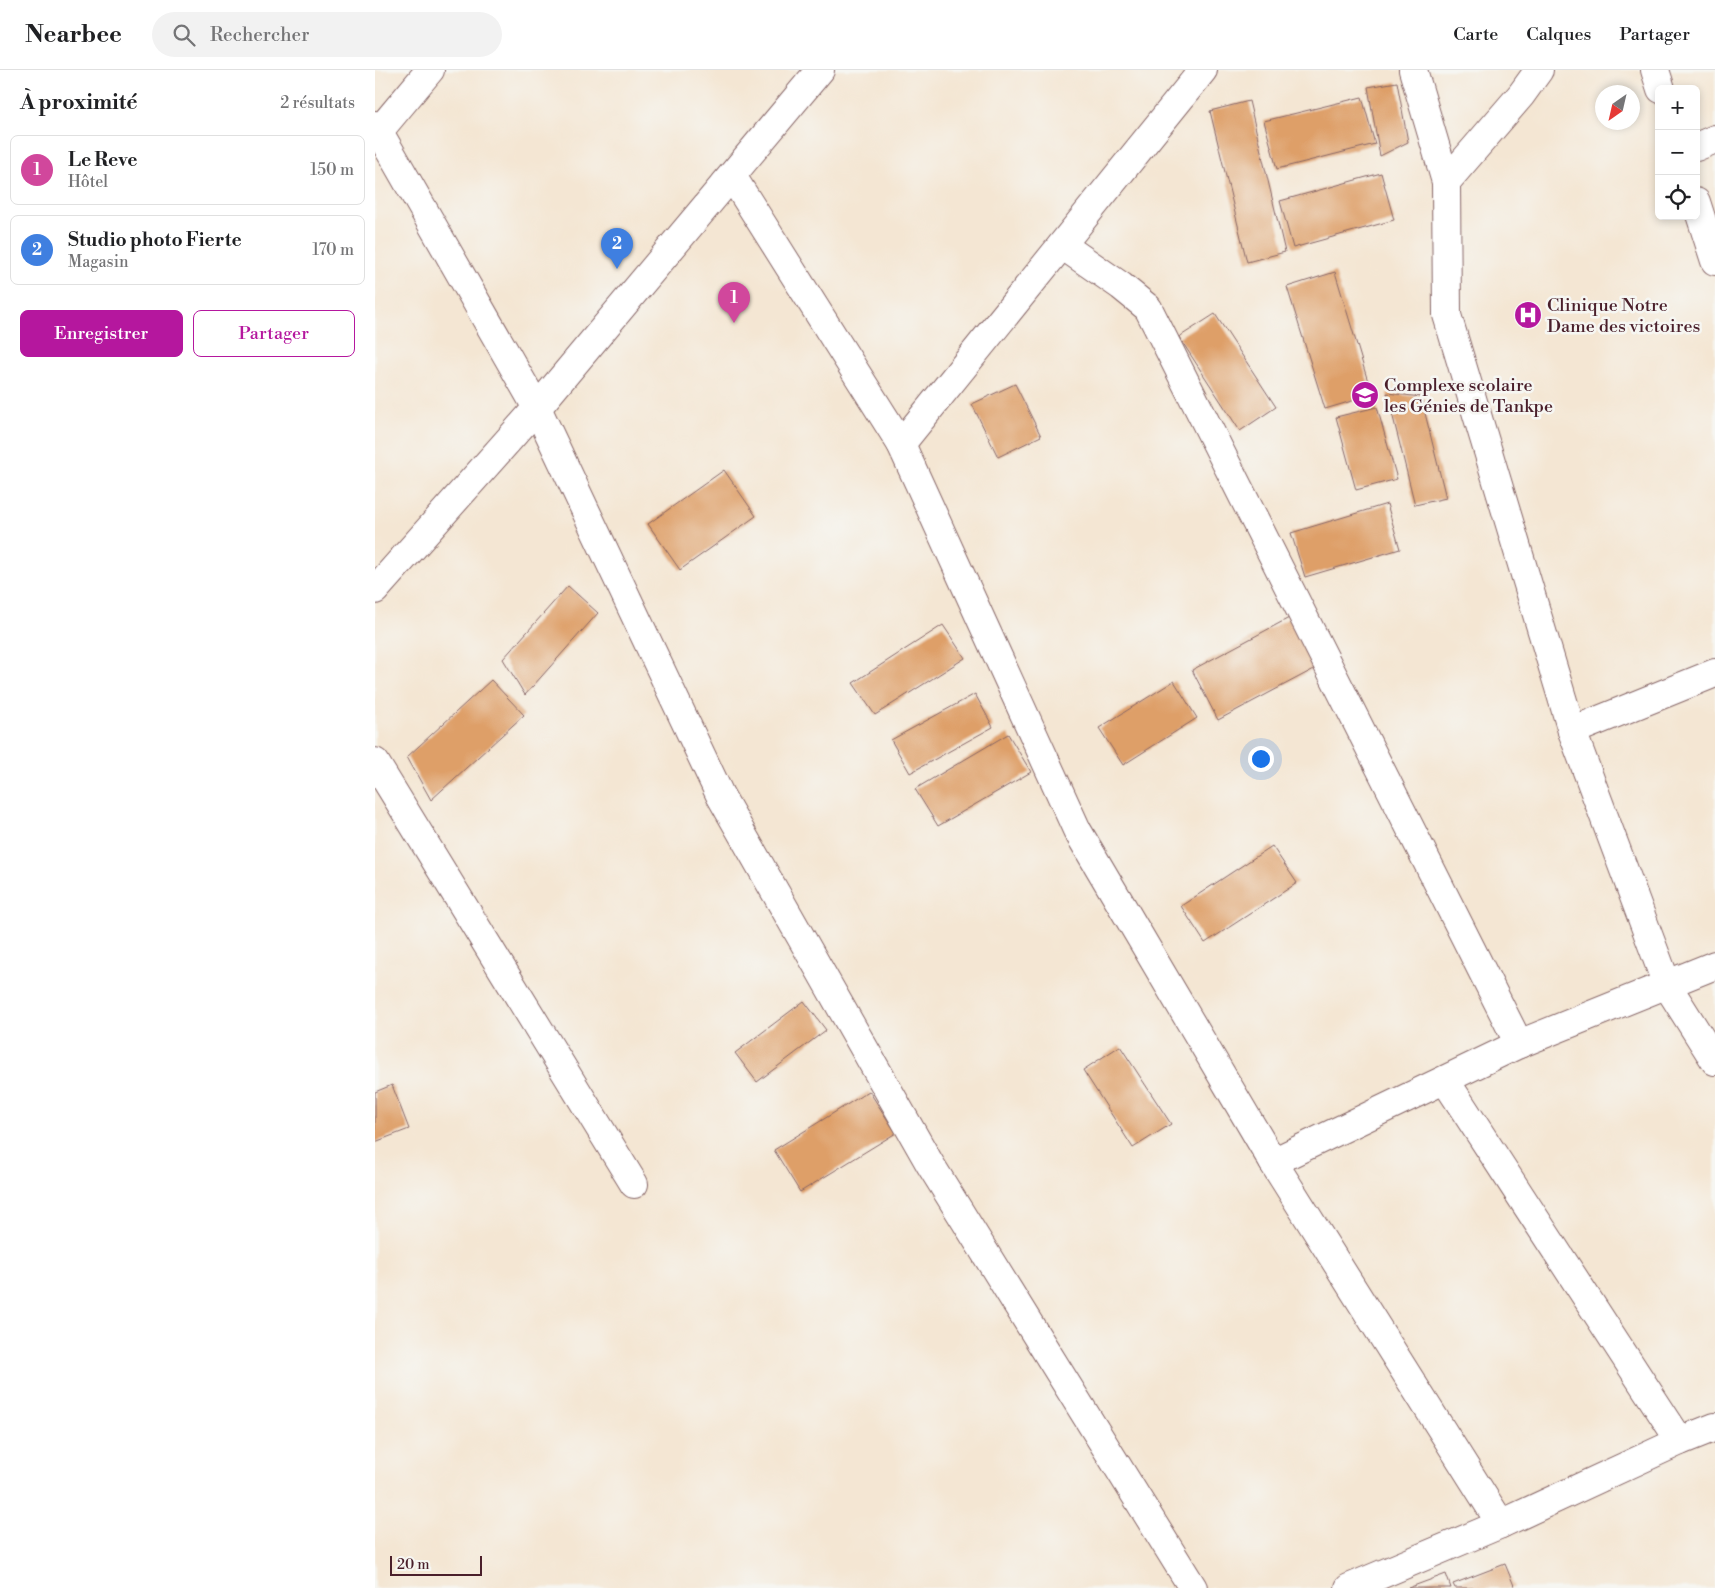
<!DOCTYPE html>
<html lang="fr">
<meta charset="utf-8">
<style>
:root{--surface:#fff;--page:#f2f2f2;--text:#202124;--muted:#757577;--line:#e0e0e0;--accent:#b5179e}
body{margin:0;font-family:"Libre Bodoni",serif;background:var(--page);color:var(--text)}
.controls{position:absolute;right:15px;top:15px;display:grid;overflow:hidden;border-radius:8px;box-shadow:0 2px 8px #0003}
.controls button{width:45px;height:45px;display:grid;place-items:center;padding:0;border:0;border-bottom:1px solid var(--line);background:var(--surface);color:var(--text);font:25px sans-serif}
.compass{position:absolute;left:1220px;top:15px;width:45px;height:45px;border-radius:50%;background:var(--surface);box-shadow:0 2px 8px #0003;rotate:214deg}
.scale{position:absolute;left:15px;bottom:12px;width:92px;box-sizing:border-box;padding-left:5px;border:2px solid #4a1f2b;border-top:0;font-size:14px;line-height:18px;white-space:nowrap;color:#4a1f2b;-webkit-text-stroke:4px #f6f6f2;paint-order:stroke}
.you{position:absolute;left:885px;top:688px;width:18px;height:18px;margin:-12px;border:4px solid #fff;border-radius:50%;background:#1a73e8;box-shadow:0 0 0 8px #1a73e833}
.badge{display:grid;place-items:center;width:32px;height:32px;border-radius:50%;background:var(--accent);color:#fff;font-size:16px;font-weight:700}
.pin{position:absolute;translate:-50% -41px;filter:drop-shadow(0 1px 2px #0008)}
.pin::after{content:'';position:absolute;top:26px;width:18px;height:15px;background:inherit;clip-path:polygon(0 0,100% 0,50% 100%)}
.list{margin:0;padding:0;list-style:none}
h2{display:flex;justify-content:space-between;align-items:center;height:65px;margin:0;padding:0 20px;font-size:21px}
h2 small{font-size:16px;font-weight:400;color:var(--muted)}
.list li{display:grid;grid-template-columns:32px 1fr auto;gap:15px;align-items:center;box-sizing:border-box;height:70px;margin:0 10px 10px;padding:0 10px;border:1px solid var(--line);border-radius:8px}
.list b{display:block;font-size:19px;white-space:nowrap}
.list p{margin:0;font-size:16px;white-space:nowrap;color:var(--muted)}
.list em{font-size:16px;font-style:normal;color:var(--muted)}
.actions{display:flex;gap:10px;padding:15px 20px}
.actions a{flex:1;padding:11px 0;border:1px solid var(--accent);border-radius:8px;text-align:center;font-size:18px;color:var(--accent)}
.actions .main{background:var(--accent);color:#fff}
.icon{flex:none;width:28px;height:28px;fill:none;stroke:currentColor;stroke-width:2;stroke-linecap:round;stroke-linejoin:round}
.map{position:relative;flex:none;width:1340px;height:1518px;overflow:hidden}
header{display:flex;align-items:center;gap:30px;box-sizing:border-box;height:70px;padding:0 25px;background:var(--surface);border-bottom:1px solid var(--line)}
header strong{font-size:24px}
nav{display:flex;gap:28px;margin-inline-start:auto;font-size:18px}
.search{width:350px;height:45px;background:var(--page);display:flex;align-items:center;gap:12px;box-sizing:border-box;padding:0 18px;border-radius:28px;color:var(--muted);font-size:19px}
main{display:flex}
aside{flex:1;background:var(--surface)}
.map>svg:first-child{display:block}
.building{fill:#de9f68}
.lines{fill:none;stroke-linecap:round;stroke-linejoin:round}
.minor-casing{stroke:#866566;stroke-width:30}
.minor{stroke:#fff;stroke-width:28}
.labels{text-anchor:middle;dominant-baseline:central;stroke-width:5;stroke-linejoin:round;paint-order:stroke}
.poi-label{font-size:18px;fill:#4a1f2b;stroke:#f6f6f2;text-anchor:start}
</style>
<header>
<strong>Nearbee</strong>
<div class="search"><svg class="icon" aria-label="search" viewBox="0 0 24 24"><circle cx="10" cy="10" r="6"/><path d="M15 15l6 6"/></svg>Rechercher</div>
<nav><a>Carte</a><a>Calques</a><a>Partager</a></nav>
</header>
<main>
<aside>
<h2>À proximité<small>2 résultats</small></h2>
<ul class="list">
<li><span class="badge" style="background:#d1479c">1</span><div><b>Le Reve</b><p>Hôtel</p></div><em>150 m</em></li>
<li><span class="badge" style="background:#3f7fe0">2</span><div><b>Studio photo Fierte</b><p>Magasin</p></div><em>170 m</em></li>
</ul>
<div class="actions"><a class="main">Enregistrer</a><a>Partager</a></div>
</aside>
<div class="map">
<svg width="1340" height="1518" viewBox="0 0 1340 1518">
<rect width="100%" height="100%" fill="#f6f6f2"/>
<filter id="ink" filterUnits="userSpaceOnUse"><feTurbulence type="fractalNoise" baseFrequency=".02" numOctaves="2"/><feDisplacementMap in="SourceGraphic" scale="10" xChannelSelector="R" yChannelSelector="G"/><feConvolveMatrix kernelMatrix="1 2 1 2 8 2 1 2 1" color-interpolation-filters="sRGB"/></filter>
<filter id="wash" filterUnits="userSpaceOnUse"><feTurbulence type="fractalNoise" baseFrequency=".0096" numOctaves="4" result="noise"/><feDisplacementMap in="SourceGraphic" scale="20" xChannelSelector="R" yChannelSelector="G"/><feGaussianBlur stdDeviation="1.12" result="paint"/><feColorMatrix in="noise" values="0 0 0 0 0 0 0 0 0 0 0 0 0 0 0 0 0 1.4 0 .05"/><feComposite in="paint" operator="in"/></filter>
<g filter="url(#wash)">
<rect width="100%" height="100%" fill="#f4e6d3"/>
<g id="blocks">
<g class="building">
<path d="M1022,12l11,60 -28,14 -12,-69z"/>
<path d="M987,27l13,47 -98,25 -13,-48z"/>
<path d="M874,31l36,151 -38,10 -37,-151z"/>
<path d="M1006,103l13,47 -101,28 -13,-47z"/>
<path d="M960,202l37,123 -47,14 -38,-122z"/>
<path d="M840,244l61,93 -36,24 -61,-94z"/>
<path d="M640,314l26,52 -43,21 -26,-53z"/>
<path d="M1012,323l34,4 25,101 -31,7z"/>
<path d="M1002,337l20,72 -41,11 -20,-73z"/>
<path d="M349,400l32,46 -76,54 -32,-46z"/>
<path d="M1012,434l13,45 -95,28 -14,-44z"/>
<path d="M193,516l30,27 -73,82 -22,-36z"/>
<path d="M914,548l27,50 -98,52 -26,-50z"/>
<path d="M568,555l22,33 -90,57 -22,-32z"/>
<path d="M116,610l33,35 -93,85 -24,-43z"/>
<path d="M799,611l23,37 -74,47 -24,-37z"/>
<path d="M600,624l18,33 -83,46 -19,-33z"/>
<path d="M633,664l23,38 -93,54 -23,-37z"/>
<path d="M897,776l25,37 -92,60 -24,-37z"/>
<path d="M429,931l22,29 -69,52 -22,-29z"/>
<path d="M745,976l51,78 -38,24 -50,-78z"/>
<path d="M17,1015l17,44 -34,13v-50z"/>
<path d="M494,1021l27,42 -96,59 -26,-42z"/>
<path d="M1130,1494l10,24h-60l-2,-4z"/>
<path d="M1071,1504l5,14h-43z"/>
</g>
</g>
</g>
<g filter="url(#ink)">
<use href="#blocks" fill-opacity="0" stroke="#866566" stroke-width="1"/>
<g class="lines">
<g class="minor-casing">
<g id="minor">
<path d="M1038,0l33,112 1,133 125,416 95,254 48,76"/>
<path d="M1280,0l6,19"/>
<path d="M0,55l162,283 183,387 210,369 263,424"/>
<path d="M4,61l51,-61"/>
<path d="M1321,77l19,-8"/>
<path d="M357,106l169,268 176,386 196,332 228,362"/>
<path d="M1071,112l75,-87 18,-25"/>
<path d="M1321,132l19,59"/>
<path d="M687,175l59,41 27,22 371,736"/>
<path d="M526,374l302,-374"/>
<path d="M0,520l162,-182 283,-338"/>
<path d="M1197,661l143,-58"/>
<path d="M0,692l259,422"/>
<path d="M1070,1010l235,361"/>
<path d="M898,1092l246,-118 196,-79"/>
<path d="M974,1518l152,-64 179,-83 35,-14"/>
</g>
</g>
<use href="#minor" class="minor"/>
</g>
</g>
<defs>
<g id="hospital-disc" transform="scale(1.4375)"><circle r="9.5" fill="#b5179e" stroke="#f6f6f2"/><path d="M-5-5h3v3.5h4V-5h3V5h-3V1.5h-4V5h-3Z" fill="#fff"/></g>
<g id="school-disc" transform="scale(1.4375)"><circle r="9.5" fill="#b5179e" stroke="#f6f6f2"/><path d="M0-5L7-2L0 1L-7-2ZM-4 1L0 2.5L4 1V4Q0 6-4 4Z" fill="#fff"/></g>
</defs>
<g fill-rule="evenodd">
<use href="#hospital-disc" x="1153" y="245"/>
<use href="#school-disc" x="990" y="325"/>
</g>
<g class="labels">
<g class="poi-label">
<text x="1172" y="235">Clinique Notre<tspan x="1172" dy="21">Dame des victoires</tspan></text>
<text x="1009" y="315">Complexe scolaire<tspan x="1009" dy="21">les Génies de Tankpe</tspan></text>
</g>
</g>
</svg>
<div class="controls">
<button>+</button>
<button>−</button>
<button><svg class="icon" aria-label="locate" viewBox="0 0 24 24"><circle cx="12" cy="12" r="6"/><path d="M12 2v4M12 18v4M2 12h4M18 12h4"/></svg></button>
</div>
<svg class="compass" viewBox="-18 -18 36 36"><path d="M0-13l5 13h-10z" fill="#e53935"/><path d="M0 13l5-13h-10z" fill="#757577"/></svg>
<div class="scale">20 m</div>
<div class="you"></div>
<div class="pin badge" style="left:359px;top:253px;background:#d1479c">1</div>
<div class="pin badge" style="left:242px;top:199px;background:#3f7fe0">2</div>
</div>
</main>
